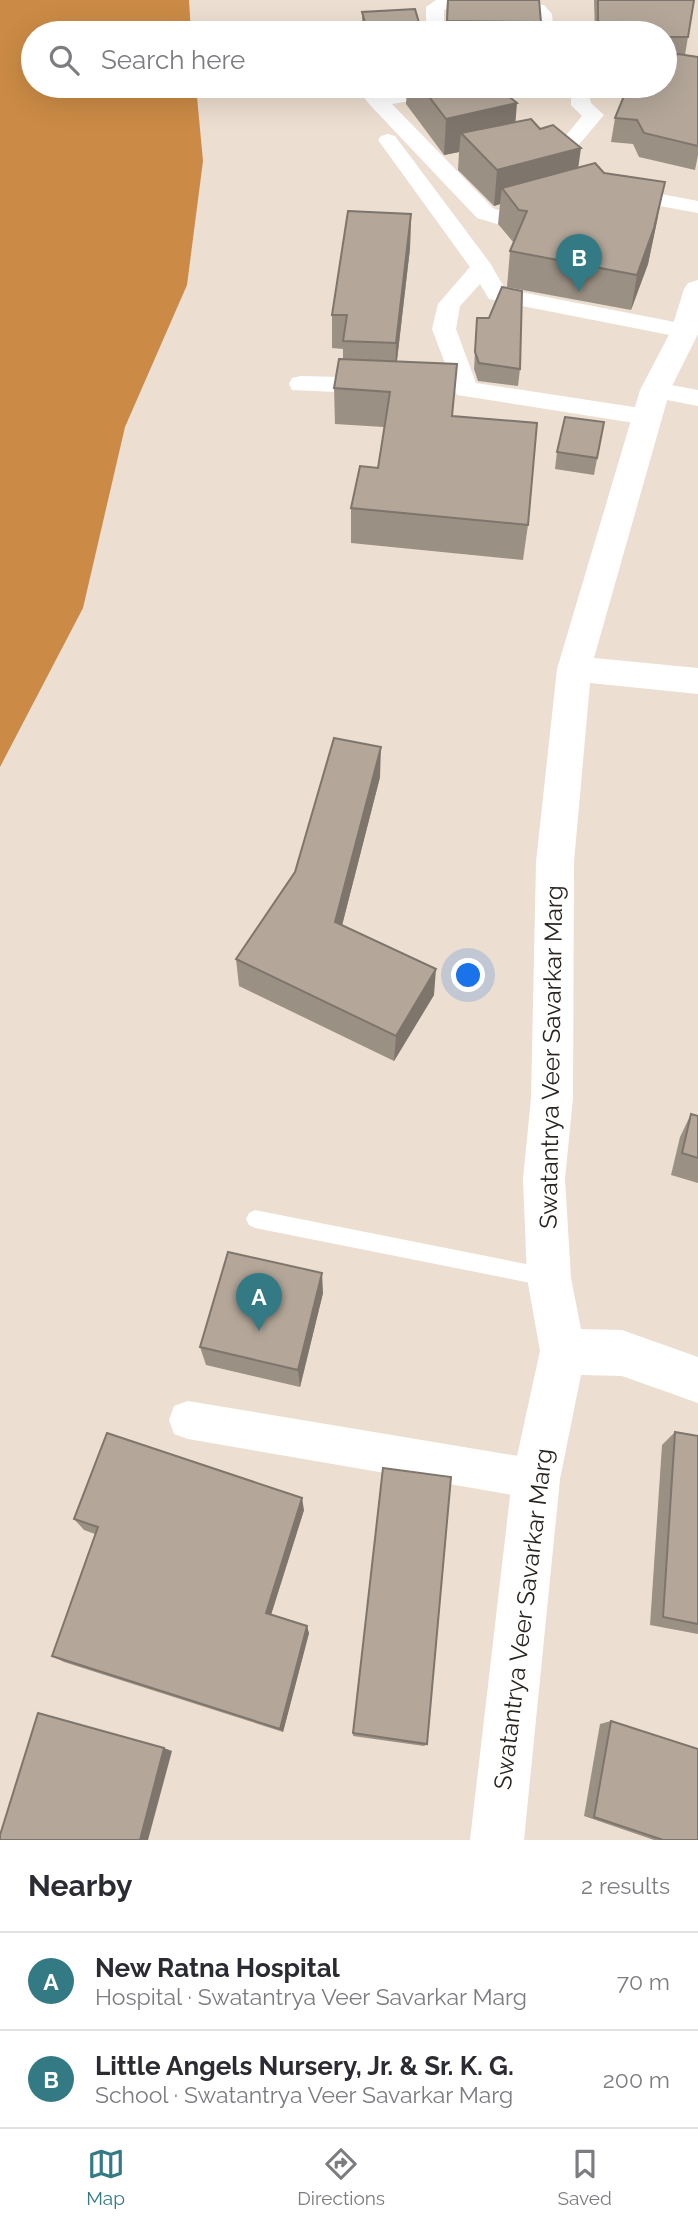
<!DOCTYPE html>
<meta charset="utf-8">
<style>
:root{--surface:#fff;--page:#f2f2f3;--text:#2b2b33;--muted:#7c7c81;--line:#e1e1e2;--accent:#337a84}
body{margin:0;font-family:Raleway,sans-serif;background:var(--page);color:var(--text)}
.you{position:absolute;left:469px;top:976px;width:24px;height:24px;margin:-18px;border:5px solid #fff;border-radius:50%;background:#1a73e8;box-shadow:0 0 0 10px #1a73e833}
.badge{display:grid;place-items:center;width:46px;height:46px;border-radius:50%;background:var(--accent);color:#fff;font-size:23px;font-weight:700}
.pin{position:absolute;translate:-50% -58px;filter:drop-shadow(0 2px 4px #0008)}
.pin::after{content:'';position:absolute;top:37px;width:24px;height:21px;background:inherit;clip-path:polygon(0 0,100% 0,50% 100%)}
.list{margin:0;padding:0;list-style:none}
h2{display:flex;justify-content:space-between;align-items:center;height:91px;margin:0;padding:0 28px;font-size:30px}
h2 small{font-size:23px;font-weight:400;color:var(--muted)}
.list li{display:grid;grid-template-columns:46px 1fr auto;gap:21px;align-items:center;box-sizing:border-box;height:98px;padding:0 28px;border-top:2px solid var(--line)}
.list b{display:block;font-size:26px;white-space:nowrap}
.list p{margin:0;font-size:23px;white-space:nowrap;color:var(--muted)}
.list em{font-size:23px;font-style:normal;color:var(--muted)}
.icon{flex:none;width:38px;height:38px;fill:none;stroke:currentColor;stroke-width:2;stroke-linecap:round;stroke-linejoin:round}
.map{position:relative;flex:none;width:698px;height:1840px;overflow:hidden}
.search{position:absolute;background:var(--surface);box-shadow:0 7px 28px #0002;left:21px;right:21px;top:21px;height:77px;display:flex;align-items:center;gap:18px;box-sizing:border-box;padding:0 24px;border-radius:38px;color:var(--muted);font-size:26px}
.sheet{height:287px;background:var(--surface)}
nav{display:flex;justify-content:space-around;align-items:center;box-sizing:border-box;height:98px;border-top:2px solid var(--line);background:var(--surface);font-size:19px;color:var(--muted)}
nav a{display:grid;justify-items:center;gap:4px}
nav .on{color:var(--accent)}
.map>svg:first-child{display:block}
.water{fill:#cb8b46}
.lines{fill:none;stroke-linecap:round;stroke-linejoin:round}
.lane{fill:#fff;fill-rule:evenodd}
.street{fill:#fff;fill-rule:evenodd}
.secondary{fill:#fff;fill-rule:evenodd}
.wall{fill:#9b9084}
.shaded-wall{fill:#7e756c}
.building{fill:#b4a79a;stroke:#7e756c;stroke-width:2}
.labels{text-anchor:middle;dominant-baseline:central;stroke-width:5;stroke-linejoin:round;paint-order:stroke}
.street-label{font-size:24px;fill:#29241f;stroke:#fff}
</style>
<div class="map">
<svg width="698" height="1840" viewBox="0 0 698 1840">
<rect width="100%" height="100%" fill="#ecded0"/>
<path class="water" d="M0,0h189l2,33h-158v53h163l7,75 -16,124 -62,142 -42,181 -83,159z"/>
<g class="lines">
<path class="lane" d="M255,1210l291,58 6,3 3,6 -3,6 -6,3 -291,-58 -6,-3 -3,-6 3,-6z"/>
<g class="street">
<path d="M436,0h50l58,5 8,9 2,19h-19l-3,-19 -85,-5 -3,1v23h-18v-26z"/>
<path d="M359,86h16l7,8 47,-8h43l-3,4 -7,2 -70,12 101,104 4,2 42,-12 8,1 3,5 -3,5 -50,15 -20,-6 -107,-113 -13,-16z"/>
<path d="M543,86h29l16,5 3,12 13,12 -38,45h-14l-3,-4 33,-40 -11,-11v-7l-25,-8z"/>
<path d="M388,134l7,2 95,127 15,26 180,35 8,2 4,5 -4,5 -8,2 -188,-37 -8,-2 -9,-15 -20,22 -4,23 20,54 171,26 9,2 3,6 -3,6 -9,2 -190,-30 -25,-66 6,-25 32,-37 -92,-127 3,-4z"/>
<path d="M619,186l79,15v12l-87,-16 -3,-5 3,-5z"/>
<path d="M301,376l77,2 9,2 3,6 -3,6 -9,2 -86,-4 -3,-6 3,-6z"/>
<path d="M655,382l43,8v16l-52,-10 -3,-6 3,-6z"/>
<path d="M188,1401l348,58 14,6 6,14 -6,14 -14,6 -348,-60 -14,-5 -5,-14 5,-14z"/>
</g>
<path class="secondary" d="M698,280v54l-28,56 -76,268 104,10v26l-108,-11 -16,179 -1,236 -8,81 6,99 10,51 41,1 76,27v46l-76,-27 -41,-1 -21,104 -36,361h-54l42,-361 28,-128 -13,-73 -4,-99 8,-81 5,-236 21,-193 83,-279 31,-59 13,-42 4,-6z"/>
</g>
<g class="wall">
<path d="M447,0l94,22 -1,11h-94z"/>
<path d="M594,0h100l-9,55 13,2v98l-3,15 -56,-13 -6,-13 -22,-2 4,-24 50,-32v-53h-70z"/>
<path d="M362,12l60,21h-60z"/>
<path d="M378,86h60l2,6 75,30 63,46 26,5 54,44 -10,47 -17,46 -124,-23 3,-36 4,-8 -16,-19 2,-20 -6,2 -36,-36 1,-18 -15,3 -38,-51 1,-17 -24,4z"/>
<path d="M411,214l-1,34 -13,113 56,55 75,109 -5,35 -172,-17v-35l27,-40 6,-41 -49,-3 -1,-36 9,-29v-10l-11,-1v-33z"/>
<path d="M477,318l43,51 -2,17 -40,-5 -4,-12z"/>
<path d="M604,422l-10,53 -39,-6 2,-17z"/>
<path d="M380,777l-38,148 92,70 -40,66 -155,-75 -3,-27z"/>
<path d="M691,1114l7,2v67l-27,-8 9,-38z"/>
<path d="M323,1293l-23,94 -94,-22 -6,-18z"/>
<path d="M675,1432l23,4v198l-48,-9 12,-180z"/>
<path d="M383,1468l44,276 -3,2 -71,-10z"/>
<path d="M304,1510l-33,105 38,18 -26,99 -219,-70 -12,-6 43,-122 -11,-4 -10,-11z"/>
<path d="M611,1721l87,119h-44l-70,-24 16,-92z"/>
</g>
<g class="shaded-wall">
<path d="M383,86h24v1l-24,4z"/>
<path d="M517,103l-3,37 -53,-7 -2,19 -15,3 2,-36z"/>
<path d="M581,148l-5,36 -74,4 -2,16 -6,2 3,-36z"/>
<path d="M665,182l-17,82 -17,46 6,-35z"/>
<path d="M411,214l-1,34 -15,129 1,-34z"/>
<path d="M381,747l-1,30 -44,172 -1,-27z"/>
<path d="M436,969l-2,26 -40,66 2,-25z"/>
<path d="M322,1273l1,20 -23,94 -2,-17z"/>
<path d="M302,1498l2,12 -35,111 -3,-8z"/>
<path d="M307,1626l2,7 -26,99 -3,-3z"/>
<path d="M164,1748l8,3 -24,89h-8z"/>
</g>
<g class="building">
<path d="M448,0h91l2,22 -94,-1z"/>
<path d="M598,0h96l-6,37h-23v-4h-15l3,-8 -55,-2z"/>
<path d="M415,9l7,24h-54l-6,-21z"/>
<path d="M678,54l20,3v89l-54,-13 -7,-13 -22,-2 13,-32h37v-29z"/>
<path d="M421,86h17l2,6 31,-6h25l21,17 -71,16z"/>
<path d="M531,119l9,10 13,-4 28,23 -84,22 -36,-37z"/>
<path d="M595,163l9,10 61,9 -11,46 -17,47 -127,-24 17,-40 -8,-1 -17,-22z"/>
<path d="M348,211l63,3 -15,129 -53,-2 4,-26h-15z"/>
<path d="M502,287l20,4 -2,78 -41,-6 -4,-11 2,-34h12z"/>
<path d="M339,359l118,5 -5,52 85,7 -9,102 -177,-17 9,-42 18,2 12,-76 -56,-4z"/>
<path d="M565,417l39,5 -7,36 -40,-6z"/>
<path d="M334,738l47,9 -46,175 101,47 -40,67 -160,-77 59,-87z"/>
<path d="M691,1114l7,2v42l-16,-5z"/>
<path d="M228,1252l94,21 -24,97 -98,-23z"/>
<path d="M675,1432l23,4v188l-35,-7z"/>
<path d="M107,1433l195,65 -36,115 41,13 -27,103 -228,-73 46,-129 -24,-8z"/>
<path d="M383,1468l68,9 -24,267 -74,-11z"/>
<path d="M38,1713l126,35 -24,92h-140v-5z"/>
<path d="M611,1721l87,28v91h-35l-69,-23z"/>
</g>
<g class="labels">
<g class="street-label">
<text transform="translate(551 1057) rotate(-89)">Swatantrya Veer Savarkar Marg</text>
<text transform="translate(523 1619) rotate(-83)">Swatantrya Veer Savarkar Marg</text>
</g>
</g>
</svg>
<div class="you"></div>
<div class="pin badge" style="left:259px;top:1331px">A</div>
<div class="pin badge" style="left:579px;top:292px">B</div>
<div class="search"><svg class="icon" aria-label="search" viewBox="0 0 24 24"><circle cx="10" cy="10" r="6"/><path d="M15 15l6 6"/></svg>Search here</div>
</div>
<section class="sheet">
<h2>Nearby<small>2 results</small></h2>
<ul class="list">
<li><span class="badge">A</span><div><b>New Ratna Hospital</b><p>Hospital · Swatantrya Veer Savarkar Marg</p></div><em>70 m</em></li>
<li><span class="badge">B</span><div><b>Little Angels Nursery, Jr. &amp; Sr. K. G.</b><p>School · Swatantrya Veer Savarkar Marg</p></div><em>200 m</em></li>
</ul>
</section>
<nav>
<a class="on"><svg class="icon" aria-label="map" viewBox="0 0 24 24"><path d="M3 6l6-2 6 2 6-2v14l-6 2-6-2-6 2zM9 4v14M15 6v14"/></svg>Map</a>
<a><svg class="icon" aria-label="directions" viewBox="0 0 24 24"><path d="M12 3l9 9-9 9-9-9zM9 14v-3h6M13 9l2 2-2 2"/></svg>Directions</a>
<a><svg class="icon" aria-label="saved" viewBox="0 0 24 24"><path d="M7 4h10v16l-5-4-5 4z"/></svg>Saved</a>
</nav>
